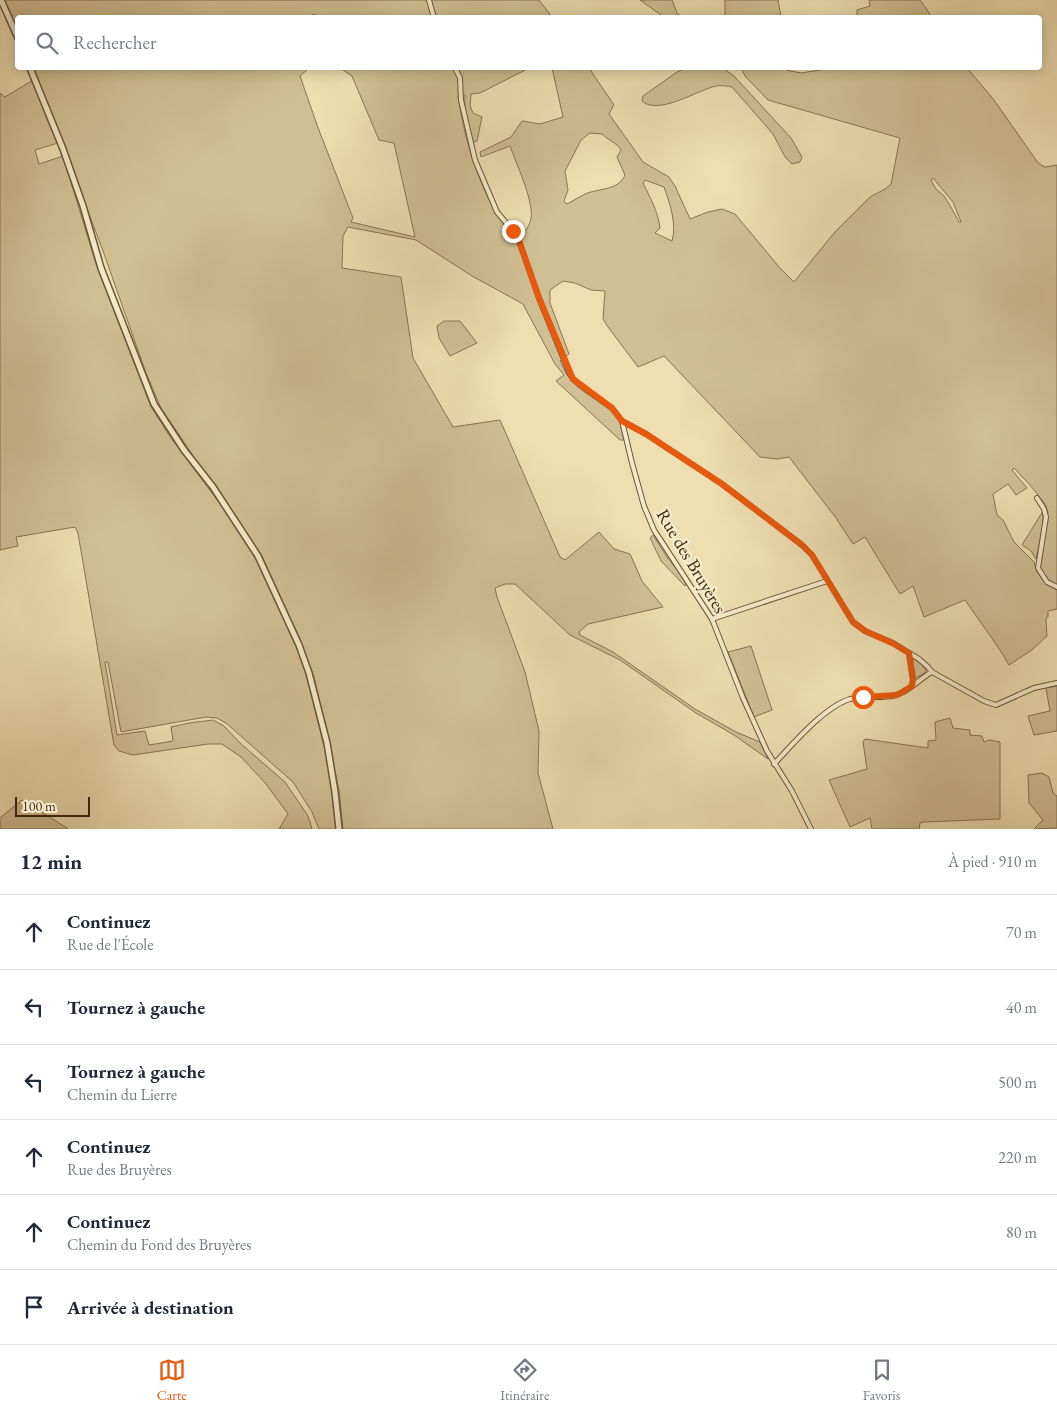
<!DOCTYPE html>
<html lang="fr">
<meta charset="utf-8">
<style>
:root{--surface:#fff;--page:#f6f6f7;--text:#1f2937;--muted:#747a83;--line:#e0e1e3;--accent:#ea580c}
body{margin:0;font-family:"EB Garamond",serif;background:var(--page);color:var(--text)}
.scale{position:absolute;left:15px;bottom:12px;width:75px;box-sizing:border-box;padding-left:5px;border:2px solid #41280e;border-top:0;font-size:14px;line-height:18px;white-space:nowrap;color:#41280e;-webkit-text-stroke:4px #f4eacc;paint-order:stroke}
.stop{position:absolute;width:15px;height:15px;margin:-11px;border:4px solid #ea580c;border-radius:50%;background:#fff}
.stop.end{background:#ea580c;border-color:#fff;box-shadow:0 1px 5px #0008}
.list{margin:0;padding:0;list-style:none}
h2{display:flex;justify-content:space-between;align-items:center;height:65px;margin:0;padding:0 20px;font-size:21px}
h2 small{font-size:16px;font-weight:400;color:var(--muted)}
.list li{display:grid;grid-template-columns:32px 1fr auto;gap:15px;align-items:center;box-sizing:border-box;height:75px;padding:0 20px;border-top:1px solid var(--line)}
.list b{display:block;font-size:19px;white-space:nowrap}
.list p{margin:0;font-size:16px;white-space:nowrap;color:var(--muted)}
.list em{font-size:16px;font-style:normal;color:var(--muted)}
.icon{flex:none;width:28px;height:28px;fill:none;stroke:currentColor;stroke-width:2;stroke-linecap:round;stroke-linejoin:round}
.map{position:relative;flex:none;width:1057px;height:829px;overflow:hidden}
.search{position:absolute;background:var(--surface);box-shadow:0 2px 12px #0003;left:15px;right:15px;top:15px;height:55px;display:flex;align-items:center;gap:12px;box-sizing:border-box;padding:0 18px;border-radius:5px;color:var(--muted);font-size:19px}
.sheet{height:515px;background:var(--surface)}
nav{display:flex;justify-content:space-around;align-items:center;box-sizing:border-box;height:70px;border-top:1px solid var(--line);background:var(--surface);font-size:14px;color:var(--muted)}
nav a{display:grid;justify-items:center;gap:2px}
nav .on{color:var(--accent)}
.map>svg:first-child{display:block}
.green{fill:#d1bf94;stroke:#897451;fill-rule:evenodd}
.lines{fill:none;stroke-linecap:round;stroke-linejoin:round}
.minor-casing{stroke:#6c5636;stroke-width:6}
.tertiary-casing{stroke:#6c5636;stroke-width:8}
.minor{stroke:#f4eacc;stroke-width:4}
.tertiary{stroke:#f4eacc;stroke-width:5}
.route{stroke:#ea580c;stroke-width:6}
.labels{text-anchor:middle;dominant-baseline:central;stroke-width:5;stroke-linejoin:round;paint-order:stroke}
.street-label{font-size:18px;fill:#41280e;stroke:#f4eacc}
</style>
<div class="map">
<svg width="1057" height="829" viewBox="0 0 1057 829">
<rect width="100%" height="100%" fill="#eedeb0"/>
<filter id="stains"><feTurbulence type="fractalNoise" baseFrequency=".004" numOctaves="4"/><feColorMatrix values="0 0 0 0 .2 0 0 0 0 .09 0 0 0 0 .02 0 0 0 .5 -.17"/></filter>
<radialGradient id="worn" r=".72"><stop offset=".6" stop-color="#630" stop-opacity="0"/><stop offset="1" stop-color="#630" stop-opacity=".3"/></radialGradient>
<g class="green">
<path d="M4,0h535l13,17 -233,1 -5,-4 -8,4h-288l-1,15z"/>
<path d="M640,0h32l5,13 5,4h-18z"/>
<path d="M725,0h53l3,17h-56z"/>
<path d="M869,0h51l12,17h-75v-7l13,-4z"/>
<path d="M32,68h275v2l-7,6 17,49 36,93 -2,4 64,15 -21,-94 -15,-3 -27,-64 -12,-8h189l-49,25 -9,1 -1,12 3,7 9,4 -5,24 -4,1c-7,-14 -9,-31 -8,-47l-7,1c6,41 18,81 38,117 5,9 13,16 18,25 8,-3 16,-10 17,-20 3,-17 -15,-55 -21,-72l-29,11 -1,-5 31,-15 11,-16 18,3 23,-7 -11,-49h37l25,37 -5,9 34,48 26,15 6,9 15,33 18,-7 14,-3 13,5 45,54 14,14 40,-49 36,-36 15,-8 6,-5 9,-46 -132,-38 -23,-24 -4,-8h41l4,2 15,3 32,-5h134l27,32 44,63 7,4 12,-2v420c-10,-4 -15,-10 -18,-20l9,-53 -3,-8 -15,-19 -16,-17 -2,2 15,18 -11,7 -8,-11 -15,10 4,21 6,5 11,22 20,20 2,8 8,12 13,6v21l-9,2v6l-2,1 1,18 -15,14 -23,15 -9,-15 -35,-50 -41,17 -11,-31 -13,8 -35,-57 -12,7 -17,-26 -47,-61 -12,2 -17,-2 -96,-101 -26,11 -30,-40 -5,-8 2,-28 -14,-1 -16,-7 -12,-2 -13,9v13l19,51 -9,7 7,14 9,10 36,26 7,9 5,20h-4l-64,-59 8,-6 -9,-11 -32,-60 -51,-28 -56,-36 -68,-13 -5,9 -1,32 59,9 12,81 40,69 47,-7 60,137 5,3 34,-28 15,17 16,5 12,27 21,26 -75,17 -9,8 1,3 33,17 82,57 41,23 24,10 8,17 -34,-24 -38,-22 -76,-53 -50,-25 -55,-51h-10l-10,4 2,9 28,75 14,59 -1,42 15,56h-210l-4,-39 -25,-113 -17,-44 -33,-72 -103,-153 -15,-35 -43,-122 -37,-98zM590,133l12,1c6,6 15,9 19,16l-4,7 8,18c-7,16 -26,13 -40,19 -6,3 -12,7 -18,10l-3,-3 4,-11 -3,-19 16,-31zM933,178l20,24 8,20h-2l-7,-13 -8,-13 -8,-7 -5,-9zM645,180l19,7c6,17 13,37 8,54l-17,-8 5,-5c-2,-16 -10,-31 -17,-45z"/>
<path d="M686,68h37l12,9 56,61 11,19 -2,5 -8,2 -7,-7 -12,-23 -41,-47c-5,-1 -11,-2 -16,-1 -18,4 -58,30 -74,15l1,-5 34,-24z"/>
<path d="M33,80l25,63 -23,7 4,14 24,-8 33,108 55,143 20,31 58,78 32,50 33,74 12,32 22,91 6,37 2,29h-17l-7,-17 -19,-30 -67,-59 -9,-5 -11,-1 -85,15 -13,-70h-3l12,73 28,-4 4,14 24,-4 -2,-14 18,-4 24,-3 11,6 16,17 45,39 23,34 4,13h-33l9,-15 -22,-30 -25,-27 -19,-13h-14l-75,11 -14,-4 -5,-6 -36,-212 -3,-6 -59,10 2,9 -18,4v-457l5,4z"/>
<path d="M444,321h16l17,22 -27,13 -11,-18 -2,-12z"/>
<path d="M1043,511v16l-7,32 -5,-8 -9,-6z"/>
<path d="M653,535l14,22 20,25 -2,4 -24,-25 -11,-23z"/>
<path d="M751,646l21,64 -18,7 -26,-65z"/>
<path d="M911,658l8,4 7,8 -1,3 -10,5z"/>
<path d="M1057,686v45l-23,4 -6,-19 22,-5 -4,-23z"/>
<path d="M950,718l3,10 17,2v5l12,1 2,6 5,-2 11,2v77l-76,3 -4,1 -1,6h-47l-2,-11 -20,9 -21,-47 38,-11 -4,-27 2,-3 63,9v-7l8,-1 -1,-18z"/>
<path d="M1042,773l7,4 4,16 4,3v32l-23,1 9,-9 -14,-17 -1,-28z"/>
<path d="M22,800l45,28 1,1h-68v-11z"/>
</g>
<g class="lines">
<g class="minor-casing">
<g id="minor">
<path d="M429,0l5,18"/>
<path d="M455,68l5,10 1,22 14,60 22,52 16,19 6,10 20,57 30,74 4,7 8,7 31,22 10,13 10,42 12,43 10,24 58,89 31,79 24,53 25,40 19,38"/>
<path d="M622,421l24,13 76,50 80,61 10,10 41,67 12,9 28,12 26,16 9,8 4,5"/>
<path d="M1037,498l7,11 2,8 -8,51 9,14 10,5"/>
<path d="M712,619l115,-38"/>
<path d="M909,653l4,27 -1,5"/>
<path d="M774,764c19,-20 50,-57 76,-65 16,-4 32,0 46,-4 13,-3 24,-17 36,-23l52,29 12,4 38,-17 23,-5"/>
</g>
</g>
<g class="tertiary-casing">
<g id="tertiary">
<path d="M1,0l17,38"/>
<path d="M30,68l33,81 20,57 18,62 53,136 30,46 29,37 45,69 41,89 10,28 18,70 8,49 4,37"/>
</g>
</g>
<use href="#minor" class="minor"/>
<use href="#tertiary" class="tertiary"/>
</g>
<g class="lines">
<path class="route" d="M513,231l6,10 20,57 34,81 39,29 10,13 24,13 76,50 80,61 10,10 41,67 12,9 27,12 17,10 4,27 -1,6 -15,9 -34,2"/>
</g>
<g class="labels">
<g class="street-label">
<text transform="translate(692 561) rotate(59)">Rue des Bruyères</text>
</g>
</g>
<rect width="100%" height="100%" filter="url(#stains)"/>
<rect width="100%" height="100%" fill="url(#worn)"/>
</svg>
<div class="scale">100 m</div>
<div class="stop" style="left:863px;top:697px"></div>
<div class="stop end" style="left:513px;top:231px"></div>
<div class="search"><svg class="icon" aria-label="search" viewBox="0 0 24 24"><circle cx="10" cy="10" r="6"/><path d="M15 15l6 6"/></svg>Rechercher</div>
</div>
<section class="sheet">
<h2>12 min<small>À pied · 910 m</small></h2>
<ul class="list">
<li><svg class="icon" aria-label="ahead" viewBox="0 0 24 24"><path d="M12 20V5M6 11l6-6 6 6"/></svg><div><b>Continuez</b><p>Rue de l'École</p></div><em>70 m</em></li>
<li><svg class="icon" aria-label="left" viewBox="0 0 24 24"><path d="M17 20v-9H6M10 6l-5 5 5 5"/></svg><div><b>Tournez à gauche</b></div><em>40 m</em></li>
<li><svg class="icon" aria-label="left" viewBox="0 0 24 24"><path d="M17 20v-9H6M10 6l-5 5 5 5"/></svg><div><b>Tournez à gauche</b><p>Chemin du Lierre</p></div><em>500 m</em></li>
<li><svg class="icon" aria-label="ahead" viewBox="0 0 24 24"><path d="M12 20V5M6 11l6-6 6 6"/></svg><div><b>Continuez</b><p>Rue des Bruyères</p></div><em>220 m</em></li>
<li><svg class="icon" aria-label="ahead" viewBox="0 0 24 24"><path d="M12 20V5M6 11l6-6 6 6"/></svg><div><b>Continuez</b><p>Chemin du Fond des Bruyères</p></div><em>80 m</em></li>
<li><svg class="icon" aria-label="arrive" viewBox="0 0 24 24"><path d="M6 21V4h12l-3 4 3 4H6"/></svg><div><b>Arrivée à destination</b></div></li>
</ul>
</section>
<nav>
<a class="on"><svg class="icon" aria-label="map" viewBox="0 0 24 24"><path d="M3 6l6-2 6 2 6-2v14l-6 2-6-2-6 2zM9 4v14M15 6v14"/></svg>Carte</a>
<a><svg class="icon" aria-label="directions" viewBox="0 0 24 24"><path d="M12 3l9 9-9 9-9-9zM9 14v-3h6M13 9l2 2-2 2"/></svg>Itinéraire</a>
<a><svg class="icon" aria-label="saved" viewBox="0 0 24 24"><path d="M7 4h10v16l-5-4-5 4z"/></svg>Favoris</a>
</nav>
